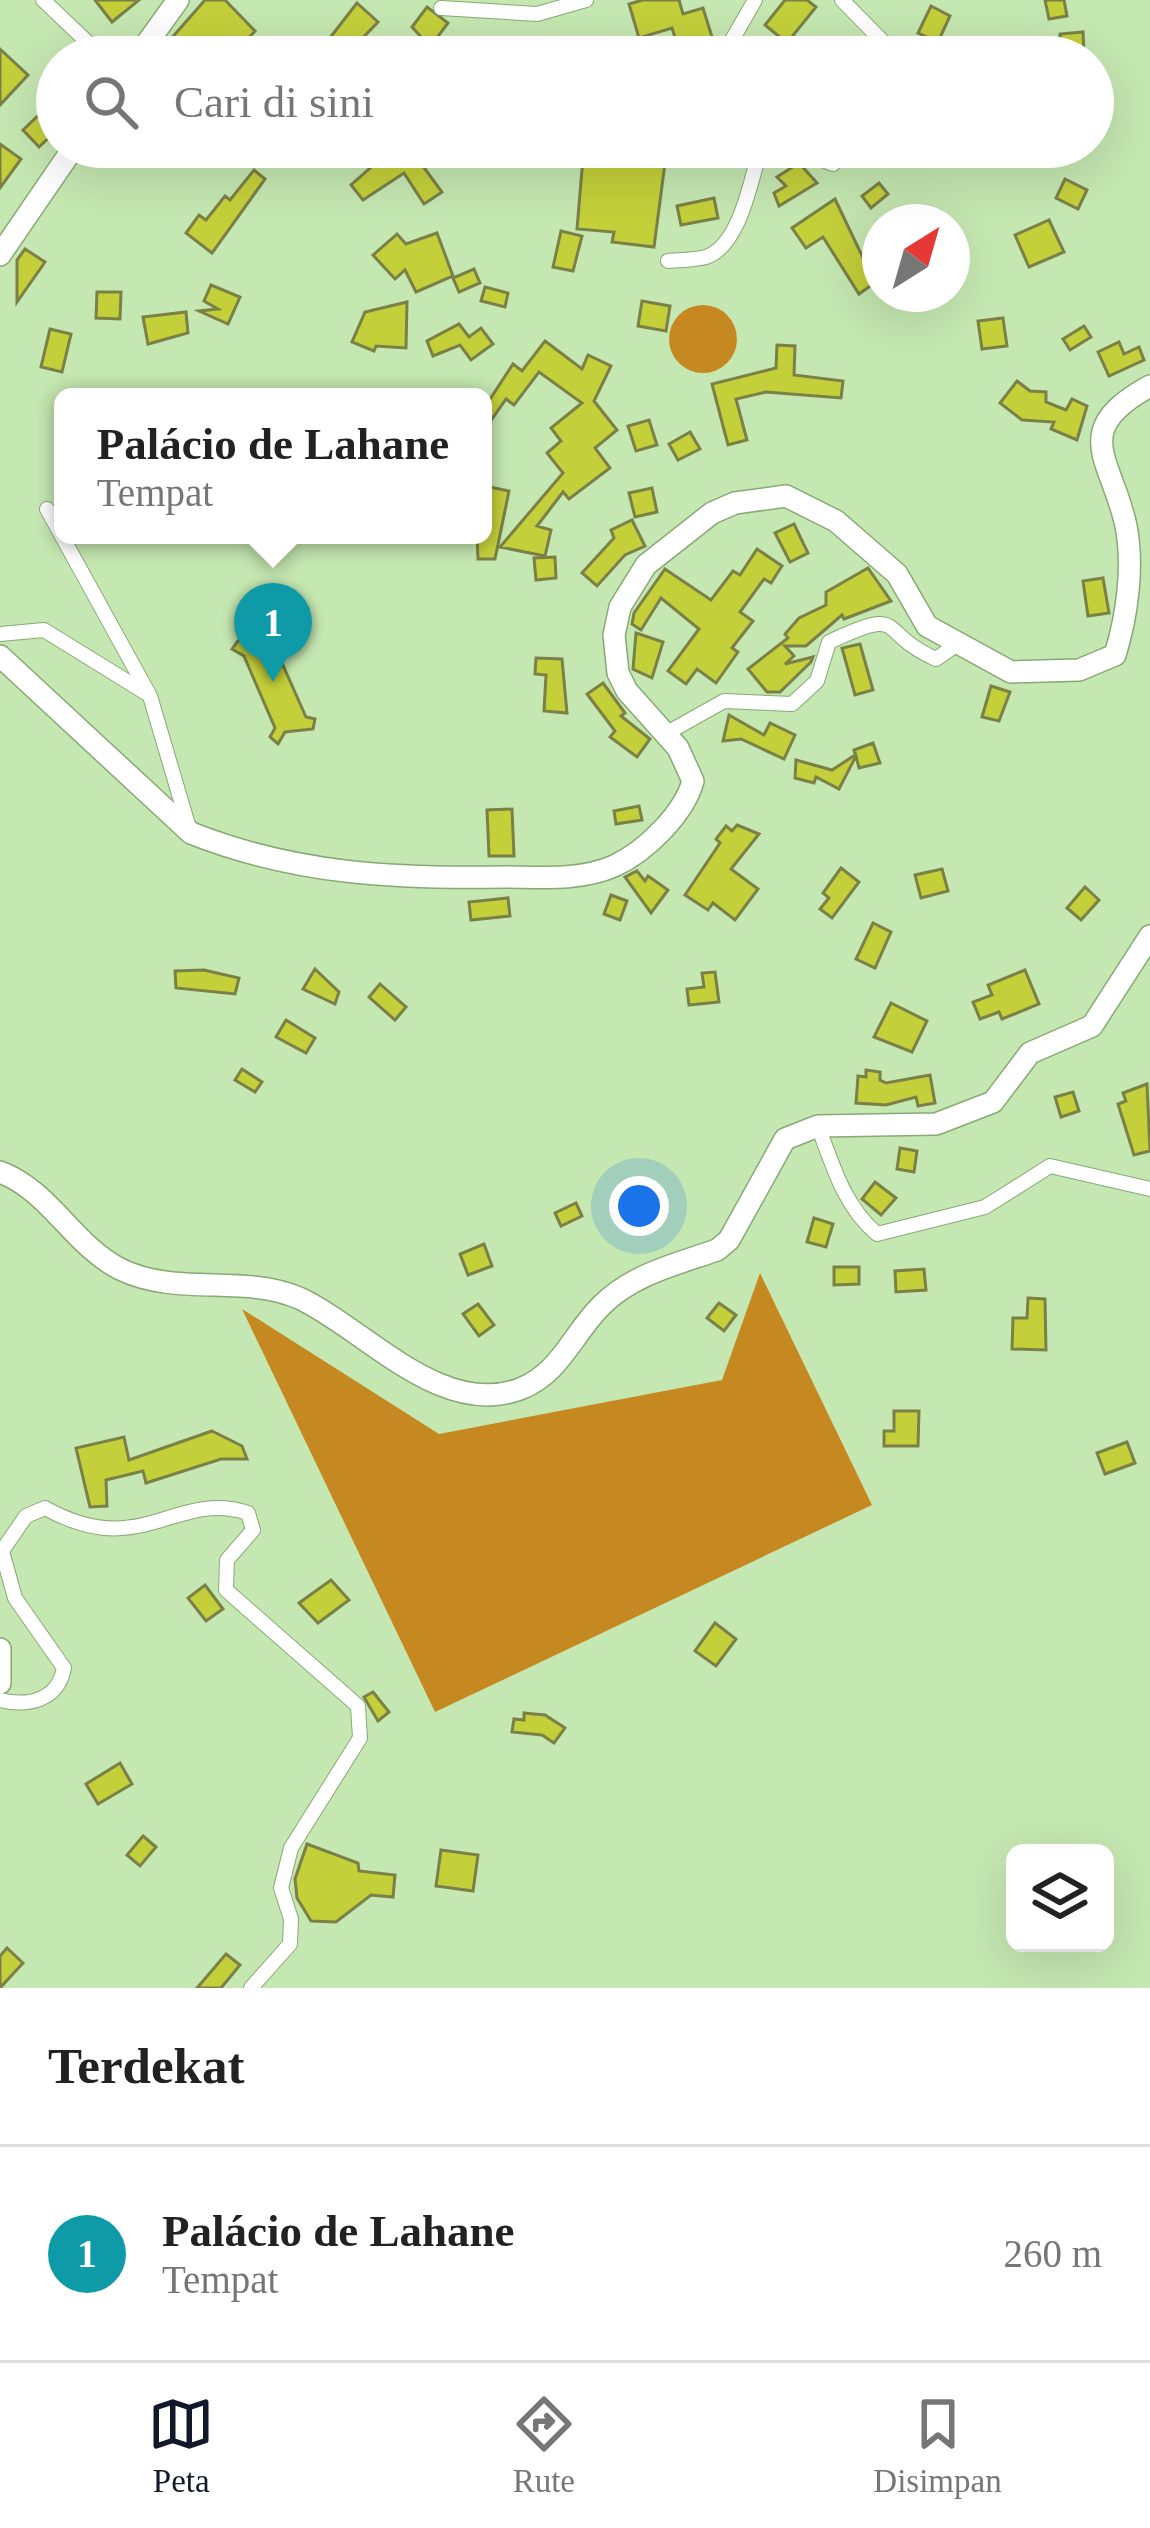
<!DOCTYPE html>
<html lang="id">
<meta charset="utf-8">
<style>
:root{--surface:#fff;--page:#f2f2f2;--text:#222;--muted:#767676;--line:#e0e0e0;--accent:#111827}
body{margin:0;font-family:Georgia,serif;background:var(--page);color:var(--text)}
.controls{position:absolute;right:36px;bottom:36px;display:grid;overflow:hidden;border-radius:18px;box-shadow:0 12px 48px #0002}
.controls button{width:108px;height:108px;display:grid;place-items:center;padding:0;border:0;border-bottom:3px solid var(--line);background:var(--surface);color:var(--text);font:60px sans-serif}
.compass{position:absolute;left:862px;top:204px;width:108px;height:108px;border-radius:50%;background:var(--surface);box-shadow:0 12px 48px #0002;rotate:37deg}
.you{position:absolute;left:639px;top:1206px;width:42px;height:42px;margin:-30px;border:9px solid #fff;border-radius:50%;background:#1a73e8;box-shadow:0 0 0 18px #1a73e833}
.badge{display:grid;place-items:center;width:78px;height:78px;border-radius:50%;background:var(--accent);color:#fff;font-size:39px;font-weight:700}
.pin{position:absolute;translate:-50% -99px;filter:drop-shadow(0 3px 6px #0008)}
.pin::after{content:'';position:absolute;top:63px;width:42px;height:36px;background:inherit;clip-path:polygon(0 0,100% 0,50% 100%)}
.popup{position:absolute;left:54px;top:388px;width:438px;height:156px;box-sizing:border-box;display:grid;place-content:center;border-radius:18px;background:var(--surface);filter:drop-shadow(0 3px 9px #0005);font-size:39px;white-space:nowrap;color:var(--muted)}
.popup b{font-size:45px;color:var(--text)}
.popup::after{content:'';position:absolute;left:50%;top:100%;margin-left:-24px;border:24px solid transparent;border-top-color:var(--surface)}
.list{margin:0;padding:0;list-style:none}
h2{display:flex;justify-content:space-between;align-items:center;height:156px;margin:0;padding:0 48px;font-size:51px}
h2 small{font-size:39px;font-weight:400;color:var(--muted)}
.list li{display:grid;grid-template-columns:78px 1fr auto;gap:36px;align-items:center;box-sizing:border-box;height:216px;padding:0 48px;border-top:3px solid var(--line)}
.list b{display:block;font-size:45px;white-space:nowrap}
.list p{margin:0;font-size:39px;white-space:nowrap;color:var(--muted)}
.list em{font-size:39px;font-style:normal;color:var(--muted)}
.icon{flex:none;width:66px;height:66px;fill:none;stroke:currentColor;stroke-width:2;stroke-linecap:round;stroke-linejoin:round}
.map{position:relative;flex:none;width:1150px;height:1988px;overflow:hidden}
.search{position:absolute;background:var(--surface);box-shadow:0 12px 48px #0002;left:36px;right:36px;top:36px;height:132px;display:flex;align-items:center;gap:30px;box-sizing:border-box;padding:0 42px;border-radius:66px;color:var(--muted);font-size:45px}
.sheet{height:372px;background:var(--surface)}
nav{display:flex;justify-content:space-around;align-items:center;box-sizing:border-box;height:168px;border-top:3px solid var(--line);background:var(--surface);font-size:33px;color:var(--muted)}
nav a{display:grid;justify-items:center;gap:6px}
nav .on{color:var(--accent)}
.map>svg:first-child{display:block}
.forest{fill:#c68820}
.building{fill:#c4d03a;stroke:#7a8046;stroke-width:3}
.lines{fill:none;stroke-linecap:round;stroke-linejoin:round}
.minor-casing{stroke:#88a975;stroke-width:16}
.primary-casing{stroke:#88a975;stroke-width:24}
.minor{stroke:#fff;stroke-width:14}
.primary{stroke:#fff;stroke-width:21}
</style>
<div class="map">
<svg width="1150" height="1988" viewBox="0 0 1150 1988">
<rect width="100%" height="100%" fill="#c5e7b1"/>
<g class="forest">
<circle cx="703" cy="339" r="34"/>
<path d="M760,1273l112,232 -437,207 -193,-403 197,125 283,-54z"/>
</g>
<g class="building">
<path d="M95,0h44l-27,22z"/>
<path d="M205,0h20l30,31 -24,26h-76z"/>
<path d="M643,0h36l4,14 20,-6 9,29 -34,10 -6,-19 -33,10 -10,-34z"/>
<path d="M785,0h22l9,7 -29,36 -22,-18z"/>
<path d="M1045,0h19l3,16 -18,3z"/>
<path d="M357,3l21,19 -25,26 11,9h-49z"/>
<path d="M931,6l19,10 -12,26 -20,-9z"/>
<path d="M427,7l21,16 -18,24 -18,-20z"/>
<path d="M1083,32l1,22 -22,2 -2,-22z"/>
<path d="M0,49l28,26 -28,30z"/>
<path d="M49,105l8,8v17l-18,17 -16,-17z"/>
<path d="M0,144l21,15 -21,29z"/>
<path d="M394,147h15l33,45 -18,12 -20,-31 -41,27 -12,-15z"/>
<path d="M583,158l82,5 -11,84 -42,-5 2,-10 -37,-3z"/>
<path d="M799,163l18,20 -38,23 -5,-13 12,-7 -9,-9z"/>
<path d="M254,170l11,9 -53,74 -26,-20 13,-18 7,5 19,-24 5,4z"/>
<path d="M1065,179l22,11 -9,19 -22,-11z"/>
<path d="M879,183l9,11 -17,14 -9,-12z"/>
<path d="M714,198l4,20 -37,7 -4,-19z"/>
<path d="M835,199l30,63 7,-5 8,12v10l-21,15 -36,-57 -17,11 -14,-20z"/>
<path d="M1049,220l15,32 -35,15 -14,-32z"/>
<path d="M561,231l21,5 -9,35 -20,-4z"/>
<path d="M437,233l16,43 -37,16 -11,-22 -10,9 -22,-24 24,-21 9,10z"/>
<path d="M25,249l20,13 -28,40v-42z"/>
<path d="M474,269l6,14 -21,9 -6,-14z"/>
<path d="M211,285l29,12 -12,27 -29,-13 19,-2 -14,-8z"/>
<path d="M485,287l23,6 -3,14 -24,-6z"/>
<path d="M97,292h24l-1,27 -24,-1z"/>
<path d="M642,301l28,5 -4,25 -28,-5z"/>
<path d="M407,302l-1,46 -30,-2 -2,5 -22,-9 13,-30z"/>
<path d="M186,312l2,21 -40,11 -5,-27z"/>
<path d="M1003,318l4,28 -25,3 -4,-28z"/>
<path d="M459,324l10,13 12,-9 12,16 -22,16 -11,-15 -27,11 -6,-15z"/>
<path d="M1084,326l7,11 -21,13 -7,-11z"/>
<path d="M50,329l21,5 -9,38 -21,-5z"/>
<path d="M545,341l37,28 6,-14 23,11 -17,35 23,29 -22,18 15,20 -41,31 -6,-7 -26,34 14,4 -6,26 -45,-9 63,-74 -16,-20 14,-12 -10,-13 31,-25 -43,-31 -25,33 -8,-6 -23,33v-22l30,-46 9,7z"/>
<path d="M1119,342l5,12 15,-7 5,13 -35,16 -11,-24z"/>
<path d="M777,345l18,1 -1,29 49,6 -2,17 -75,-6 -30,7 11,41 -19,5 -16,-61 64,-16z"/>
<path d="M1017,381l13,10 16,1v10l20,8 6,-11 15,7 -10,34 -26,-11 3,-7 -32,-2 -22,-17z"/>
<path d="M649,420l8,25 -21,6 -8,-25z"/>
<path d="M690,432l10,17 -22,11 -9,-16z"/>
<path d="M490,487l19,4 -14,68h-17l-1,-24h6z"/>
<path d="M652,488l5,24 -22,5 -6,-24z"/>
<path d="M632,520l13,26 -20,9 -28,31 -15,-13 32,-35 -3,-8z"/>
<path d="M794,524l14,29 -18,9 -15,-29z"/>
<path d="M757,549l25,17 -11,17 -7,-4 -24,33 13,9 -21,27 6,4 -22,31 -19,-14 -11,15 -18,-13 31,-42 -38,-31 -20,32 -9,-6 2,-11 31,-44 46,31 22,-29 7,4z"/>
<path d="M555,557l1,21 -20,2 -2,-22z"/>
<path d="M868,568l23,33 -47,18 -2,-4 -36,31h-21l9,10 -9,8 28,-7 -2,5 -31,30h-13l-19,-23 40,-31 -3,-4 14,-16 27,-13v-13z"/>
<path d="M1103,578l6,35 -21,3 -5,-35z"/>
<path d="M265,627l12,4 -3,14 32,72 9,2 -2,10 -28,3 -7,12 -8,-7 5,-9 -31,-72 -12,-7 6,-8 24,-4z"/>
<path d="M636,633l27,9 -11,36 -19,-9z"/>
<path d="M860,644l13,46 -18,5 -13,-47z"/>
<path d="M536,658l26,1 5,54 -23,-2 2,-36 -11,-1z"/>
<path d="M603,683l22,30 -4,3 29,23 -13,18 -27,-20 5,-6 -28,-37z"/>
<path d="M991,686l19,6 -11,29 -17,-4z"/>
<path d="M729,715l35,20 6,-12 25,12 -11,24 -43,-20 -18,2z"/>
<path d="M873,743l7,20 -21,5 -3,-12 -17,33 -23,-12 -2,6 -19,-5 1,-18 36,10 23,-15 -1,-5z"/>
<path d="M639,806l3,14 -26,4 -2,-13z"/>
<path d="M512,809l2,47h-25l-2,-46z"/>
<path d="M737,825l22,9 -28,35 27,20 -23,31 -22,-17 -5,7 -23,-15 35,-52 -4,-4 10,-13 6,5z"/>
<path d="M841,868l18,14 -27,36 -12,-9 9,-11 -6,-5z"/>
<path d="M942,869l6,22 -27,7 -6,-23z"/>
<path d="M637,871l8,10 3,-5 20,14 -17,23 -26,-36z"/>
<path d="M1085,887l14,13 -18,20 -14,-12z"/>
<path d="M611,895l16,6 -7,19 -16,-6z"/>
<path d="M508,898l2,18 -39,4 -2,-18z"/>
<path d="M873,923l18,9 -16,36 -19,-9z"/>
<path d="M315,969l24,23 -4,12 -32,-15z"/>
<path d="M204,970l35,8 -4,16 -59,-6 -1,-17z"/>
<path d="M1025,970l14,34 -37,15 -3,-7 -19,7 -7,-17 19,-7 -4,-10z"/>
<path d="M715,972l4,30 -30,3 -2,-16 17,-2 -2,-14z"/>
<path d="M380,984l26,23 -11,13 -26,-23z"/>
<path d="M891,1003l36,18 -15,31 -38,-15z"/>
<path d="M286,1020l29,18 -9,15 -30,-16z"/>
<path d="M242,1069l20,13 -7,10 -20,-12z"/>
<path d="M866,1070l14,2v8l6,3 44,-8 5,28 -17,3 -2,-9 -30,8 -30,-2 2,-27 8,1z"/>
<path d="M1147,1084l3,67 -16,4 -16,-51 8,-3 -3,-8z"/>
<path d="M1073,1092l6,19 -18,6 -6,-20z"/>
<path d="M900,1148l17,3 -3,21 -17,-3z"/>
<path d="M875,1182l21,16 -15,17 -19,-16z"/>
<path d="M576,1203l6,13 -21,10 -6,-13z"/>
<path d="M814,1218l19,6 -7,23 -19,-5z"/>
<path d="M484,1244l8,22 -24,9 -8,-21z"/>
<path d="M834,1267h25v17l-25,1z"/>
<path d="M924,1269l2,21 -30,2 -1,-21z"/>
<path d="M1028,1298l17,1 1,51 -34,-1 1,-31h14z"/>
<path d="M719,1303l17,12 -12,16 -17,-13z"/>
<path d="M478,1304l16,21 -15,11 -16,-22z"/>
<path d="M894,1411h25l-1,35h-34v-15h10z"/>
<path d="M212,1431l30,15 5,13h-26l-75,24 -3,-12 -37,9 1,26 -17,1 -14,-59 48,-11 5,23z"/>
<path d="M1127,1442l8,21 -30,11 -8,-21z"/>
<path d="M331,1580l18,20 -31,23 -19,-20z"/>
<path d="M205,1585l18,24 -17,12 -18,-23z"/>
<path d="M715,1623l21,16 -20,27 -21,-15z"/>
<path d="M373,1692l16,20 -11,9 -14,-24z"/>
<path d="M524,1713l21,2 20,13 -11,15 -12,-8 -30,-3 2,-13 10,1z"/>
<path d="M120,1763l12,21 -34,20 -12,-20z"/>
<path d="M143,1836l13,11 -16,19 -13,-11z"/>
<path d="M307,1844l51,19 1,8 36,4 -2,22 -22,-2 -35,27 -25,-1 -14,-23 -2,-19z"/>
<path d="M441,1850l37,5 -5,36 -37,-5z"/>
<path d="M7,1948l16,15 -23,25v-32z"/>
<path d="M226,1954l14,11 -19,23h-24z"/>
</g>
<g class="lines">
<g class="minor-casing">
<g id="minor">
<path d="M43,0l60,57"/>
<path d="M842,0l56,57"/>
<path d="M441,8l96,6 49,-14"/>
<path d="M733,57l-1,-17 23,-40"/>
<path d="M789,147l44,17"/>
<path d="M668,261c12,-1 27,-1 38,-4 35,-12 45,-79 55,-110"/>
<path d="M47,509l103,187 39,132"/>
<path d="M0,634l44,-4 102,63"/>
<path d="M667,733l57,-32 68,3 25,-23 12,-39c79,-37 46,-10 107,17l24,-17"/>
<path d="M818,1126c15,40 26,80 59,108l108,-27 65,-41 100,23"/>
<path d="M0,1700c29,7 58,0 64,-32l-49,-70 -13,-47 24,-35 19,-8c97,54 130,-19 203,5l5,17 -26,30 -1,30 132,116 2,32 -69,110 -10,40 10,31 -1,25 -39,44"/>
</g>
</g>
<g class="primary-casing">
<g id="primary">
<path d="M137,57l41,-57"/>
<path d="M0,255l74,-108"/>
<path d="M0,656l191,177c103,41 205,46 314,44 36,0 75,4 109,-11 31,-14 70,-52 79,-85l-15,-33 -51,-57 -9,-18 -4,-38 6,-28 26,-42 66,-52 23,-10 51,-7 50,25 61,53 30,52 84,46 68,-2 36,-15c12,-39 19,-88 11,-129 -14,-67 -58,-95 24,-140"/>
<path d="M0,1172c49,18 73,73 120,97 57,28 123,5 179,29 65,30 142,121 221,91 41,-16 53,-56 82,-84 31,-31 75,-41 115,-55l12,-10 56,-101 33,-13 118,-2 57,-22 37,-49 62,-27 58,-90"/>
<path d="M0,1649v34"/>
</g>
</g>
<use href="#minor" class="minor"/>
<use href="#primary" class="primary"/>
</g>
</svg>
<div class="controls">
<button><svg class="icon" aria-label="layers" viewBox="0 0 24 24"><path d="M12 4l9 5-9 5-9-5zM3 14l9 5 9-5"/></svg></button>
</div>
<svg class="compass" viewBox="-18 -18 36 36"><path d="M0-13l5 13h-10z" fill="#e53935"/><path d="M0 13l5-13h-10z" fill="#767676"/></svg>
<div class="you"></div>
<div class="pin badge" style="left:273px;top:682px;background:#0f9aa8">1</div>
<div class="popup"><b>Palácio de Lahane</b>Tempat</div>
<div class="search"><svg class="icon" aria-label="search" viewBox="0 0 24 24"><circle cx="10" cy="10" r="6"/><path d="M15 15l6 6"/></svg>Cari di sini</div>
</div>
<section class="sheet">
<h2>Terdekat<small></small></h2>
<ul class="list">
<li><span class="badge" style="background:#0f9aa8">1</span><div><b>Palácio de Lahane</b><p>Tempat</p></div><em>260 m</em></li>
</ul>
</section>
<nav>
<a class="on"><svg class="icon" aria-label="map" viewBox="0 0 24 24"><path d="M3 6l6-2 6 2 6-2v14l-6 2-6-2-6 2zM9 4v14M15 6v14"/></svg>Peta</a>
<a><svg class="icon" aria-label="directions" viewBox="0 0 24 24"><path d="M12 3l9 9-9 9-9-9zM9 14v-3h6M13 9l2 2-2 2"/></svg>Rute</a>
<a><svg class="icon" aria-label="saved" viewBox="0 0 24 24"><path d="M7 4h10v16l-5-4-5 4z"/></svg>Disimpan</a>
</nav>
